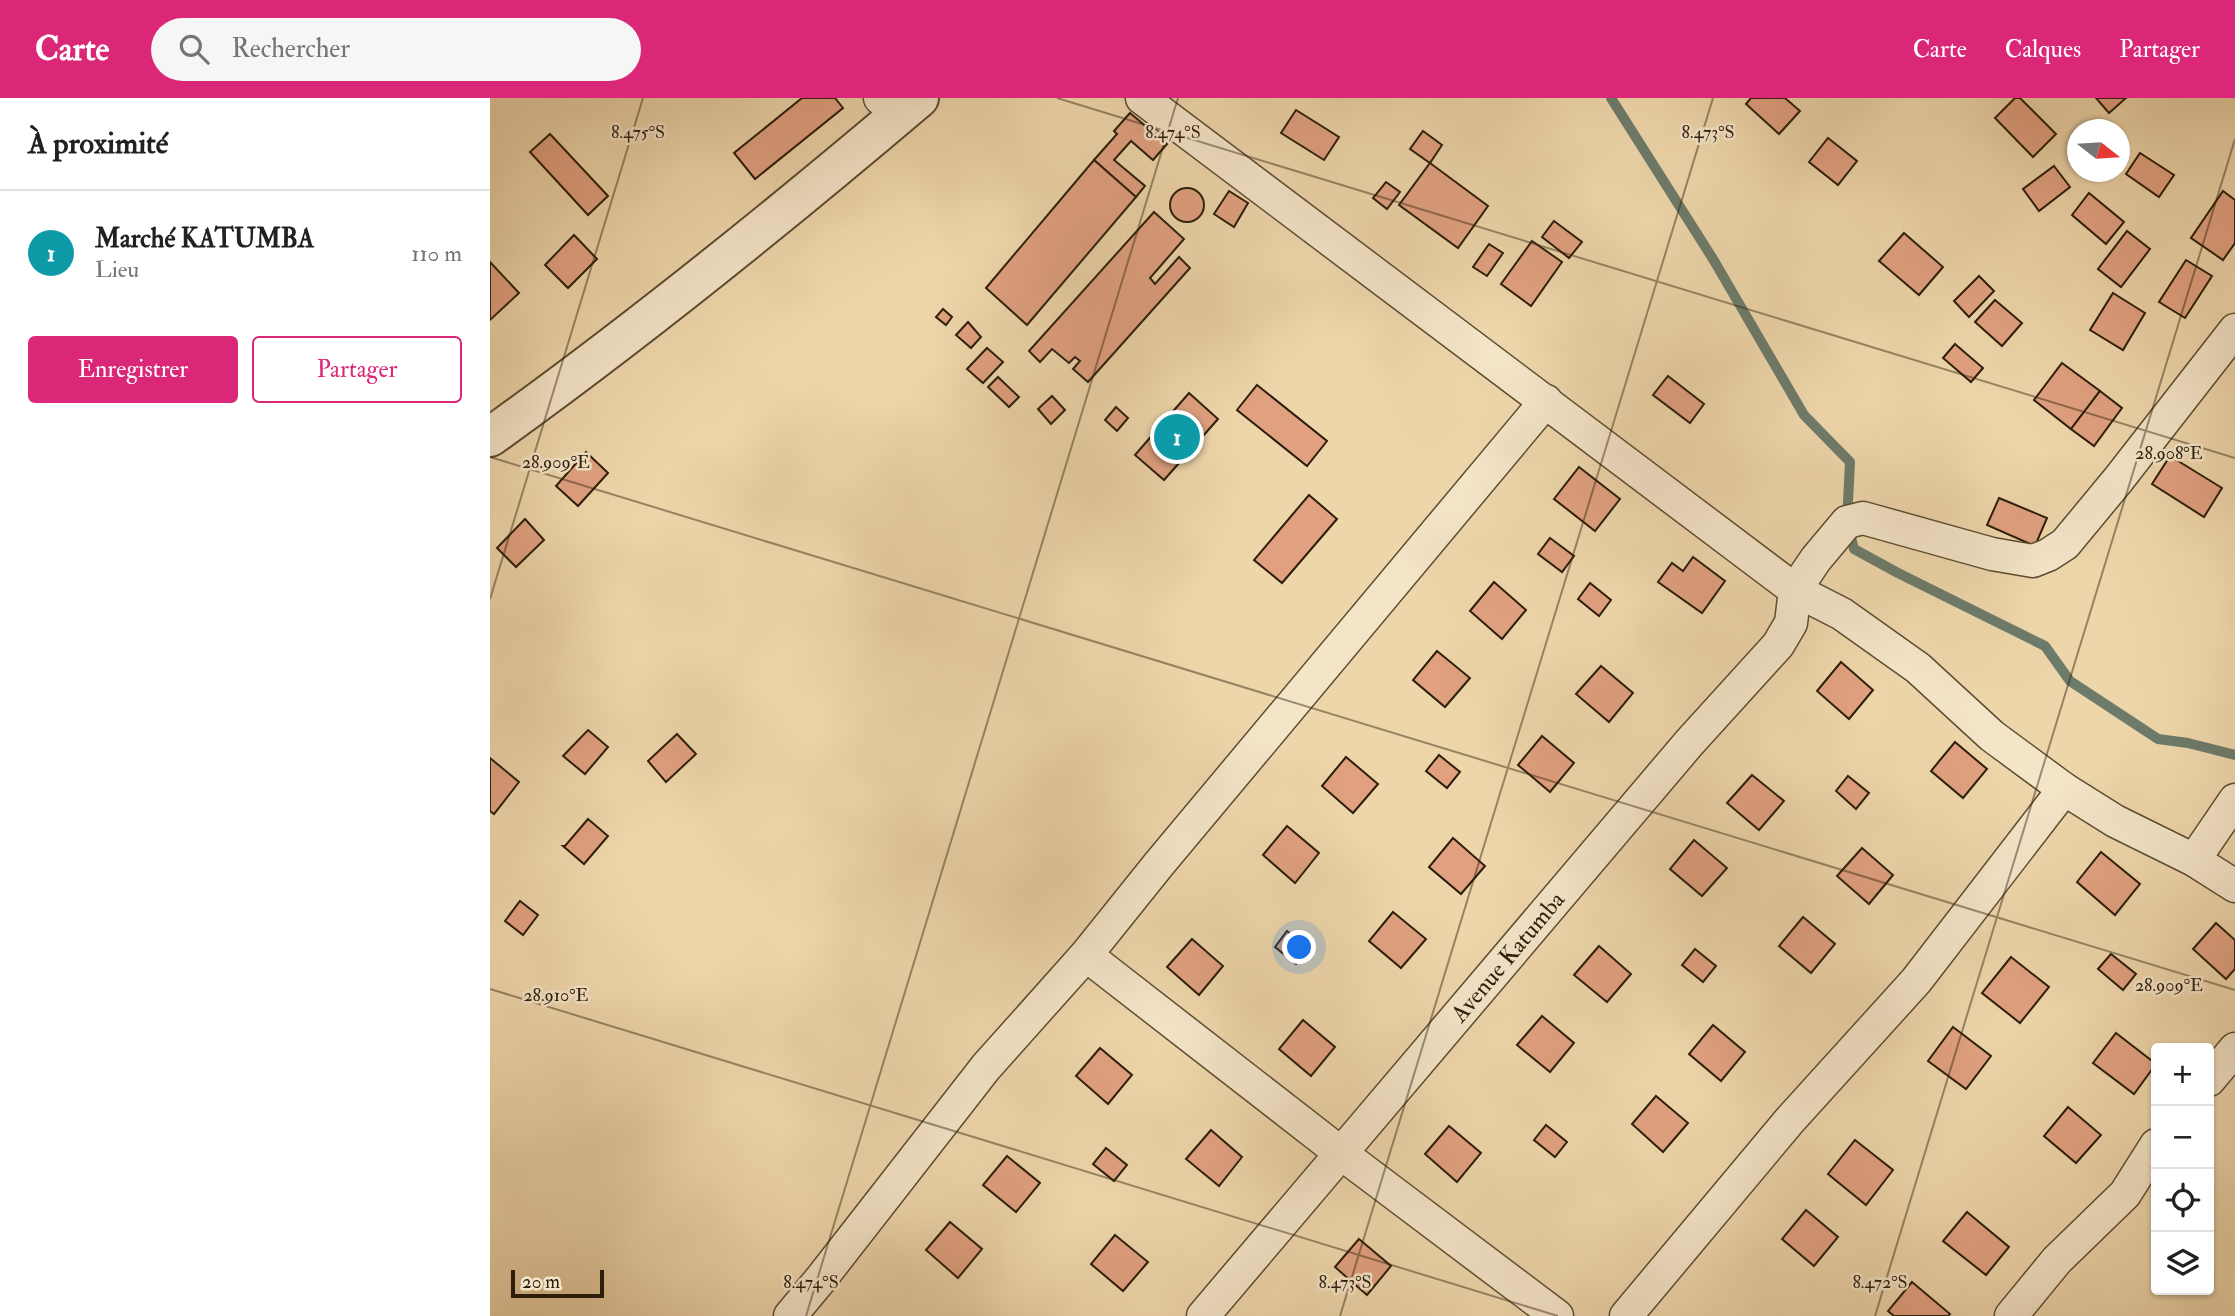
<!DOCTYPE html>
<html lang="fr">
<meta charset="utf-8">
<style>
:root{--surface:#fff;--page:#f6f6f6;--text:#202124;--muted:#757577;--line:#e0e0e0;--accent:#db2777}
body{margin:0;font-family:"IM FELL Double Pica",serif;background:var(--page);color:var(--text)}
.controls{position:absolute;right:21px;bottom:21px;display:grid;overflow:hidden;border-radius:7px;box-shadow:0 2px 5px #0004}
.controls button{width:63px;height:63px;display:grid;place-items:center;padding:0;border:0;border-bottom:2px solid var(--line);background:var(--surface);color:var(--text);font:35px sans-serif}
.compass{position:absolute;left:1577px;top:21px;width:63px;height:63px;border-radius:50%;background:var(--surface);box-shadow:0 2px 5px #0004;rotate:107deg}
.scale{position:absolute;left:21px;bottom:18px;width:93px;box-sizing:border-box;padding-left:7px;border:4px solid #2c1e0a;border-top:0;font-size:19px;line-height:24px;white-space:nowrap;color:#2c1e0a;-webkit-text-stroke:5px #f4e4c8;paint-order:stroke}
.you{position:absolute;left:810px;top:850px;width:24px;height:24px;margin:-18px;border:5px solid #fff;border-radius:50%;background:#1a73e8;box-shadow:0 0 0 10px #1a73e833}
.badge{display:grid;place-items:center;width:46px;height:46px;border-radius:50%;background:var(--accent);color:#fff;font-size:23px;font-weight:700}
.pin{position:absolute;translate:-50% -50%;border:4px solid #fff;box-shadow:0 2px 7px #0006}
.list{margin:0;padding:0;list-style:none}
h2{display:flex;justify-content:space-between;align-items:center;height:91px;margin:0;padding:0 28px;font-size:30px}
h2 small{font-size:23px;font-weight:400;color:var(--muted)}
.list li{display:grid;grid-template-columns:46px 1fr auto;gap:21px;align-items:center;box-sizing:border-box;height:126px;padding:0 28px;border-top:2px solid var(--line)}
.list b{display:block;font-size:26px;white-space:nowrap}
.list p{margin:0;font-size:23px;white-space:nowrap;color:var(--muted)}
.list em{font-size:23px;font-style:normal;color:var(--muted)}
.actions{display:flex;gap:14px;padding:21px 28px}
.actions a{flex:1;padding:16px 0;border:2px solid var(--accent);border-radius:7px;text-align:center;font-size:24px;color:var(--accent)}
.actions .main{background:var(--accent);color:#fff}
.icon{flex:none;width:38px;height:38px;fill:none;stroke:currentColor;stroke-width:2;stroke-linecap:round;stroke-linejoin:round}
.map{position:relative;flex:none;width:1745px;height:1218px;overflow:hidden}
header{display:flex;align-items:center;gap:42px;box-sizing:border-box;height:98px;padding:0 35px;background:var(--accent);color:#fff}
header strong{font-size:33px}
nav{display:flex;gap:38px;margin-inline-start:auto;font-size:24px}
.search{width:490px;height:63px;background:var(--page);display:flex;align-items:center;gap:18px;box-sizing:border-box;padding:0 24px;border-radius:38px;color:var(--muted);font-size:26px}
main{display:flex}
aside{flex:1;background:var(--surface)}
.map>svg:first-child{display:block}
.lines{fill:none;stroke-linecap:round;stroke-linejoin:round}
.stream{stroke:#6d7b6b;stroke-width:10}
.building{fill:#e1a181;stroke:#2c1e0a;stroke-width:2}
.minor-casing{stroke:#5c4c32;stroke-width:35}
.tertiary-casing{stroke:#5c4c32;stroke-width:42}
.minor{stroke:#f4e4c8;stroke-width:32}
.tertiary{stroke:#f4e4c8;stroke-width:38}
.ticks{fill:none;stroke:#2c1e0a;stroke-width:2;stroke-opacity:0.45}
.labels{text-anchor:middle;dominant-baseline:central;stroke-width:5;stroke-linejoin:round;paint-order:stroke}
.street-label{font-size:24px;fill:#2c1e0a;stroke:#f4e4c8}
.ticks-label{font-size:18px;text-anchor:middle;fill:#2c1e0a;stroke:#f4e4c8;stroke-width:5;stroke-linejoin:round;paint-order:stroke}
</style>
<header>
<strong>Carte</strong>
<div class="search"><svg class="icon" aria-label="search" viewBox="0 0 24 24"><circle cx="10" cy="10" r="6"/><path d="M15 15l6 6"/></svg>Rechercher</div>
<nav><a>Carte</a><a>Calques</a><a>Partager</a></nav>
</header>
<main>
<aside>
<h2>À proximité<small></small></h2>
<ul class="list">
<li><span class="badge" style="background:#0f9aa8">1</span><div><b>Marché KATUMBA</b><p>Lieu</p></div><em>110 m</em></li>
</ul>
<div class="actions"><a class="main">Enregistrer</a><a>Partager</a></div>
</aside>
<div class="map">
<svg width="1745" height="1218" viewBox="0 0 1745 1218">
<rect width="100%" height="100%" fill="#eed6ab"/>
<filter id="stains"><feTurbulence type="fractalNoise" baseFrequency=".00286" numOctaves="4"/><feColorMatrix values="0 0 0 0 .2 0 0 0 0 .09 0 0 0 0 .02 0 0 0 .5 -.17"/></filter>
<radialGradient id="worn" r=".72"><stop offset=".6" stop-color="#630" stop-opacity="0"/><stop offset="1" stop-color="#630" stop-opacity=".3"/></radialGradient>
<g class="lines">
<path class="stream" d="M1121,0l102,161 91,156 46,47 -3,60 7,27 44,24 147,73 25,35 88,58 30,4 47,12"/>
</g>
<g class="building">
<path d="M312,0h33l8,10 -88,71 -21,-26z"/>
<path d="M1261,0h34l15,13 -21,23 -33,-30z"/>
<path d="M1525,0h5l36,36 -23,23 -38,-39z"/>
<path d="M1606,0h30l-17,15z"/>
<path d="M806,12l43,27 -15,23 -43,-27z"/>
<path d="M640,15l37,31 -14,16 -22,-19 -17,19 31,26 -9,11 -42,-37 23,-26 -3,-3z"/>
<path d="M933,33l19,14 -12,18 -20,-14z"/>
<path d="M60,36l58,62 -20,19 -58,-63z"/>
<path d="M1338,40l29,23 -19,24 -29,-23z"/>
<path d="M1650,55l34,22 -15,22 -33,-23z"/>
<path d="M604,62l42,37 -109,128 -41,-37z"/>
<path d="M940,65l58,43 -30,42 -59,-43z"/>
<path d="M1564,68l16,21 -31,24 -16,-22z"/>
<path d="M896,84l14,10 -13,17 -14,-11z"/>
<circle cx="697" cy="107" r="17"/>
<path d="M739,93l19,12 -14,24 -20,-13z"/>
<path d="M1733,93l12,9v43l-12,17 -32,-22z"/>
<path d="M1599,95l35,29 -18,22 -34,-29z"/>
<path d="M664,114l30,27 -34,39 5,6 24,-27 11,11 -102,114 -15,-13 7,-8 -5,-4 -6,6 -17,-14 -12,13 -11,-11z"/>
<path d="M1064,123l28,21 -13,16 -27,-21z"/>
<path d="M1637,133l23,18 -29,38 -23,-18z"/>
<path d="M1414,135l39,34 -24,28 -40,-34z"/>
<path d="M84,137l23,24 -29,29 -23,-23z"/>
<path d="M1042,143l30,21 -31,44 -30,-22z"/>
<path d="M999,146l14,9 -16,23 -14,-9z"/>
<path d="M1696,162l26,16 -27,42 -26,-16z"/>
<path d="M0,164l29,31 -29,27z"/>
<path d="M1489,178l15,15 -25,26 -15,-16z"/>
<path d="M1623,195l32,20 -22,37 -33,-20z"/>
<path d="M1505,202l27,23 -20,23 -27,-24z"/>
<path d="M453,211l9,8 -6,8 -10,-8z"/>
<path d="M478,224l13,15 -10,11 -15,-13z"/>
<path d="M1465,246l28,24 -12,14 -28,-24z"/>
<path d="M497,250l16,14 -20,21 -16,-14z"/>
<path d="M1572,265l38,28 -29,38 -37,-29z"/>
<path d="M1178,278l36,28 -14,19 -37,-28z"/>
<path d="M508,279l21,20 -10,10 -21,-20z"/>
<path d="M767,287l70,56 -20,25 -70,-56z"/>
<path d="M1610,293l22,17 -28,38 -23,-17z"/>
<path d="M699,295l29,26 -54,61 -29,-25z"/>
<path d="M562,298l13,14 -14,14 -13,-15z"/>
<path d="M626,309l12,11 -11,13 -12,-11z"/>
<path d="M96,354l22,21 -30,33 -22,-20z"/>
<path d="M1680,358l52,32 -18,29 -52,-33z"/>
<path d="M1089,369l41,32 -25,32 -41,-32z"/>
<path d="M819,397l28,24 -55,64 -28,-23z"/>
<path d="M1509,400l48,20 -12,28 -48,-21z"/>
<path d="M35,421l19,21 -28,27 -19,-19z"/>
<path d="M1060,440l24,18 -12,16 -24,-18z"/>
<path d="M1203,459l32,24 -23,32 -44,-31 14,-19 11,8z"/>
<path d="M1004,484l32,28 -24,29 -32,-28z"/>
<path d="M1100,485l21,17 -12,16 -21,-17z"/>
<path d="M947,553l33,27 -25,29 -32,-27z"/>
<path d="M1351,564l32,28 -24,29 -32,-28z"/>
<path d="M1111,568l32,27 -24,29 -33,-28z"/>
<path d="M98,632l20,17 -23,27 -22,-18z"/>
<path d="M187,636l19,20 -30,28 -18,-21z"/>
<path d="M1052,638l32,27 -24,29 -32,-27z"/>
<path d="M1465,644l32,27 -24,29 -32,-27z"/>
<path d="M949,657l21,17 -13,16 -21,-17z"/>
<path d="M856,659l32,27 -25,29 -31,-27z"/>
<path d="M0,660l29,24 -25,32 -4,-3z"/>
<path d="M1262,677l32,26 -25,29 -32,-27z"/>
<path d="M1358,678l21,17 -13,16 -20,-18z"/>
<path d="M98,721l20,17 -24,28 -21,-18h2z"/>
<path d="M797,728l32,27 -24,30 -32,-28z"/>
<path d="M963,740l32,28 -24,28 -32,-27z"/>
<path d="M1204,742l33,28 -25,28 -32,-27z"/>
<path d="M1372,750l31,27 -24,29 -32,-28z"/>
<path d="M1611,754l39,32 -25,31 -38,-33z"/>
<path d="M30,803l18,14 -15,20 -18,-14z"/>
<path d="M903,814l33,27 -25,29 -32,-27z"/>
<path d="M1313,819l32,27 -24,29 -32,-27z"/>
<path d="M1726,825l19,17v29l-9,10 -33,-30z"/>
<path d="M797,833l21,17 -12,16 -21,-17z"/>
<path d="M702,841l31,27 -24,29 -32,-28z"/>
<path d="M1109,848l32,28 -24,28 -33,-27z"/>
<path d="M1205,851l21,17 -13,16 -21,-17z"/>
<path d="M1621,856l25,20 -13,16 -25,-21z"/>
<path d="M1521,859l38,30 -29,36 -38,-30z"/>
<path d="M1052,918l32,27 -24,29 -33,-27z"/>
<path d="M813,922l32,27 -24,29 -32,-27z"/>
<path d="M1223,927l32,27 -24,29 -32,-27z"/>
<path d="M1463,929l38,29 -25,33 -38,-28z"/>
<path d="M1626,935l40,31 -22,30 -41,-31z"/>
<path d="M610,950l32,27 -24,29 -32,-28z"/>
<path d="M1166,998l32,27 -25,29 -31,-28z"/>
<path d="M1578,1009l33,28 -25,28 -32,-27z"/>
<path d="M1056,1027l21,17 -12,15 -21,-17z"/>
<path d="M959,1028l32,27 -24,29 -32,-28z"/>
<path d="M721,1032l31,27 -23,29 -33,-27z"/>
<path d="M1365,1042l38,30 -27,35 -38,-31z"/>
<path d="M616,1050l21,17 -13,16 -21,-17z"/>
<path d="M517,1058l33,27 -24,29 -33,-27z"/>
<path d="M1316,1112l32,27 -24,29 -32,-27z"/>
<path d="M1477,1114l42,35 -23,28 -43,-34z"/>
<path d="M460,1124l32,27 -24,29 -32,-28z"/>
<path d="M625,1137l33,27 -25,29 -32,-27z"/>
<path d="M869,1141l32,27 -24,29 -32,-28z"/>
<path d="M1422,1184l38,32 -2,2h-54l-6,-5z"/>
</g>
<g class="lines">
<g class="minor-casing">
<g id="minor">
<path d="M390,0l19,17"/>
<path d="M652,0l653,492 47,24 76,54 74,68 72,53 51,32 79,39 41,26"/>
<path d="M1704,762l41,-60"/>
<path d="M596,857l256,199 215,162"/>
<path d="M1719,982l26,-31"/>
<path d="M300,1218l30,-36 166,-213 100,-112 73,-91 387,-463"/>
<path d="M713,1218l486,-573 89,-98 13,-22 4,-33 21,-31 31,-37 16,-4 129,36 41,7 15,-6 17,-11 53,-64 117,-150"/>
<path d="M1136,1218l164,-196 126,-139 148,-192"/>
<path d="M1521,1218l46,-56 68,-66 31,-49"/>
</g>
</g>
<g class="tertiary-casing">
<path id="tertiary" d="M0,339c148,-106 290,-221 429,-339"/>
</g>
<use href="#minor" class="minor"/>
<use href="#tertiary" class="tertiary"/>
</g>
<path class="ticks" d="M567,0l1178,360M0,359l1745,533M0,501l153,-501M0,891l1068,327M316,1218l372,-1218M850,1218l373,-1218M1385,1218l360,-1177"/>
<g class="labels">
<g class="street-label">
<text transform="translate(1018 859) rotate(-50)">Avenue Katumba</text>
</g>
</g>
<g class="ticks-label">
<text x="148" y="40">8.475°S</text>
<text x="683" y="40">8.474°S</text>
<text x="1218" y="40">8.473°S</text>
<text x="1679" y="361">28.908°E</text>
<text x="66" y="370">28.909°E</text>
<text x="1679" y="893">28.909°E</text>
<text x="66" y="903">28.910°E</text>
<text x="321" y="1190">8.474°S</text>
<text x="855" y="1190">8.473°S</text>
<text x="1390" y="1190">8.472°S</text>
</g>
<rect width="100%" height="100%" filter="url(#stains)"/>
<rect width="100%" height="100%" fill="url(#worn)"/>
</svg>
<div class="controls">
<button>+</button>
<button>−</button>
<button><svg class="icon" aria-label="locate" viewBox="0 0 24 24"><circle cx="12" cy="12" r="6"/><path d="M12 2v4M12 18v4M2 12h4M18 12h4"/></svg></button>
<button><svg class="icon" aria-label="layers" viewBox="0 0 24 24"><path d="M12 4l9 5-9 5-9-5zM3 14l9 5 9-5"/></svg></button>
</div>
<svg class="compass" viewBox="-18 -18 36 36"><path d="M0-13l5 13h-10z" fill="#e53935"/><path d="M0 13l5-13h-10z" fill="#757577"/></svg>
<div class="scale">20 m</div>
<div class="you"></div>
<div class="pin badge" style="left:687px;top:339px;background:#0f9aa8">1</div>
</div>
</main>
